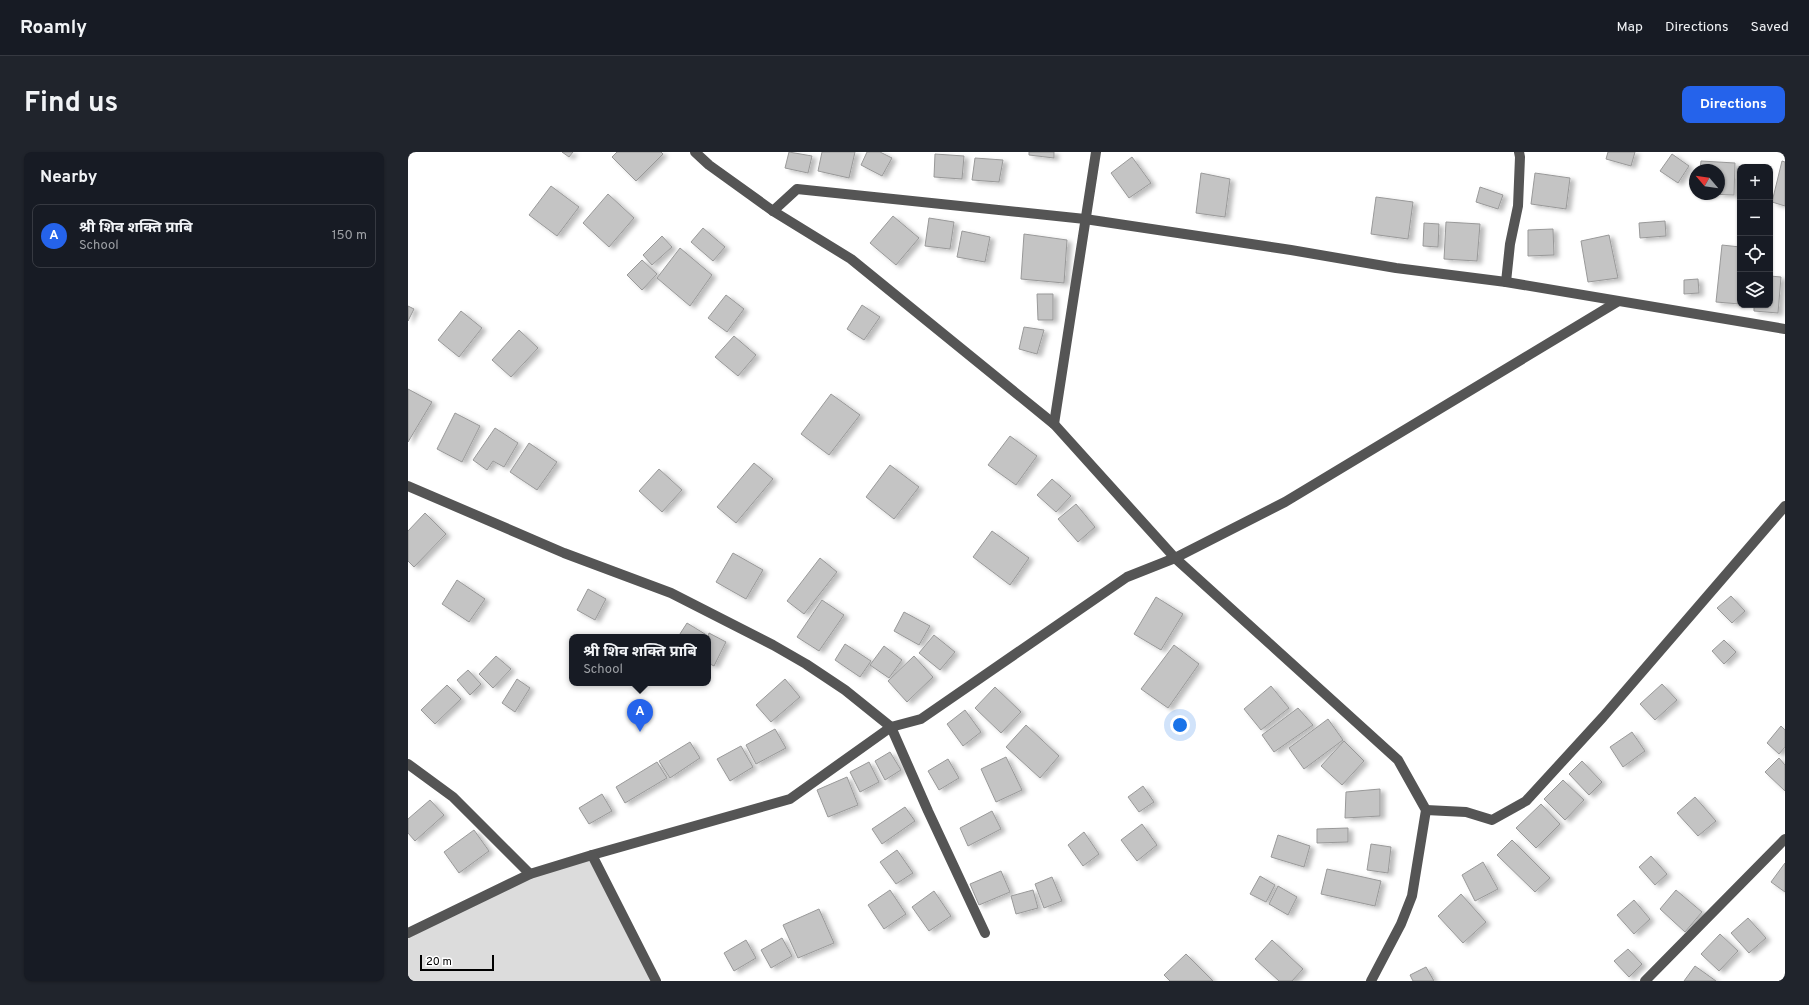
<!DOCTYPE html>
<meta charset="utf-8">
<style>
:root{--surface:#171b24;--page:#20242c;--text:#f1f3f6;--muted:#9ea1a6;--line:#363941;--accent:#2563eb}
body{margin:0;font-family:Overpass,"Noto Sans Devanagari",sans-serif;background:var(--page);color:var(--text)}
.controls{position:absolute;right:12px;top:12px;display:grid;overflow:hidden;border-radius:8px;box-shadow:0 1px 3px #0004}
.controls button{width:36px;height:36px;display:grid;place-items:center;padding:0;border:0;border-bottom:1px solid var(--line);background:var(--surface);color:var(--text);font:20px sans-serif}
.compass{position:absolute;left:1281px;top:12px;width:36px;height:36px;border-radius:50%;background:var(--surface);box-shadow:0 1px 3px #0004;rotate:299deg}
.scale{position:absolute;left:12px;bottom:10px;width:74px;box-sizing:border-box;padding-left:4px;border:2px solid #000;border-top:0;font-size:11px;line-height:14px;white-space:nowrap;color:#000;-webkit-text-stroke:3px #fff;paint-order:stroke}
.you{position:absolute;left:772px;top:573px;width:14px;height:14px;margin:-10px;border:3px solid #fff;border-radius:50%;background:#1a73e8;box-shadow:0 0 0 6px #1a73e833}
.badge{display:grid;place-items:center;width:26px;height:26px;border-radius:50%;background:var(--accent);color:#fff;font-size:13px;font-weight:700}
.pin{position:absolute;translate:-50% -33px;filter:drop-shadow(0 1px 2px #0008)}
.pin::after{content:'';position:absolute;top:21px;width:14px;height:12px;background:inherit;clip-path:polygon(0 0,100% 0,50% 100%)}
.popup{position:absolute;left:161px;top:482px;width:142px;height:52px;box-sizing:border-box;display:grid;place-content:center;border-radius:8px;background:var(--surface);filter:drop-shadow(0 1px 3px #0005);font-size:13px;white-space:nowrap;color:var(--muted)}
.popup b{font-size:15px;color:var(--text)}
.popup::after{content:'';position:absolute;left:50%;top:100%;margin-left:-8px;border:8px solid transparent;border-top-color:var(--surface)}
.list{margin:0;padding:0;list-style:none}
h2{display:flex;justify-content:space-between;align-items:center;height:52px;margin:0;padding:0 16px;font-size:17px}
h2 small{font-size:13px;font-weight:400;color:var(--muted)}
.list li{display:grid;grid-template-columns:26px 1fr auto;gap:12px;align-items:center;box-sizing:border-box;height:64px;margin:0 8px 8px;padding:0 8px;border:1px solid var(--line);border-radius:8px}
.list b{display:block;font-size:15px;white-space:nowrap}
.list p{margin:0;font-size:13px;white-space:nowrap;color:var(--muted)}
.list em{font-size:13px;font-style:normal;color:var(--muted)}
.icon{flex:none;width:22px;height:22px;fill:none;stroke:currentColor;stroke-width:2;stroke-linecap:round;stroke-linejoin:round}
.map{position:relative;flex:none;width:1377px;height:829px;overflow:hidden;border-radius:8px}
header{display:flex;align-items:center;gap:24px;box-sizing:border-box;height:56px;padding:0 20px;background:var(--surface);border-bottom:1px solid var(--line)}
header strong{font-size:19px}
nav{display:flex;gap:22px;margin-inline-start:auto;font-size:14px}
.intro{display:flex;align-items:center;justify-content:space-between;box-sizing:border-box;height:96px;padding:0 24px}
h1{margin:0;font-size:28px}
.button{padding:10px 18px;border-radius:8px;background:var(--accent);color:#fff;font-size:14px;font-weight:700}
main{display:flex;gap:24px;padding:0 24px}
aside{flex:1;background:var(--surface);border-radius:8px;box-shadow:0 1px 3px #0004}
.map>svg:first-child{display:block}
.green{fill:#dcdcdc}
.building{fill:#c4c4c4;stroke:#999;filter:url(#shadow)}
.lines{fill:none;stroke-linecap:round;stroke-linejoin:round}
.minor{stroke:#555;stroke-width:10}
</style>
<header>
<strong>Roamly</strong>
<nav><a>Map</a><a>Directions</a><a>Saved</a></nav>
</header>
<div class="intro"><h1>Find us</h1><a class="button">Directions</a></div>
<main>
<aside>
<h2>Nearby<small></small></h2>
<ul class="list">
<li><span class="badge">A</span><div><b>श्री शिव शक्ति प्राबि</b><p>School</p></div><em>150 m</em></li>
</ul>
</aside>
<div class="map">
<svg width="1377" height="829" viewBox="0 0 1377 829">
<defs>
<filter id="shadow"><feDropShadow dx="4.5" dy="2.5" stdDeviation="2" flood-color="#0004"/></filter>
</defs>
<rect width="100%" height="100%" fill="#fff"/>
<path class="green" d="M184,703l64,126h-248v-48l122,-59z"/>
<g class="building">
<path d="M154,0h11l-4,5z"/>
<path d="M209,0h44l2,2 -27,27 -24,-24z"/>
<path d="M381,0l23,4 -4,17 -23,-5z"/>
<path d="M414,0h33l-6,26 -31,-7z"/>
<path d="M459,0h13l12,6 -10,18 -21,-11z"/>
<path d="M621,0h25v6l-25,-3z"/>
<path d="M1200,0h27l-4,14 -25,-7z"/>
<path d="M527,2l29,2 -2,23 -28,-2z"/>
<path d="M1264,2l17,12 -11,17 -18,-12z"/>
<path d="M724,5l19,26 -22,15 -18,-25z"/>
<path d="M567,6l28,2 -4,22 -27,-2z"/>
<path d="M1293,9l34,2 -1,32 -27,-1h12v-24h-19z"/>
<path d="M1374,9l3,1v44l-13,-4z"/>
<path d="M793,21l29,6 -5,38 -29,-4z"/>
<path d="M1127,21l35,5 -4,31 -35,-5z"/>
<path d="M143,34l28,21 -22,29 -28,-21z"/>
<path d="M1072,35l23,8 -5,14 -22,-7z"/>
<path d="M200,42l26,24 -25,29 -26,-24z"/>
<path d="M968,45l37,5 -5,37 -37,-5z"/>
<path d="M485,64l26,22 -23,27 -26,-22z"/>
<path d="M521,66l25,4 -4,27 -25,-3z"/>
<path d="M1257,69l1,15 -26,2 -1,-15z"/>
<path d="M1038,70l34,2 -3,37 -33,-2z"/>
<path d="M1016,71l15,1 -1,23 -15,-1z"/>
<path d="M295,76l22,19 -12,14 -22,-19z"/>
<path d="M1145,77l1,26 -26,1v-26z"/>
<path d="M554,79l28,6 -5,25 -28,-5z"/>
<path d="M616,82l43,6 -3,43 -43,-4z"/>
<path d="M1201,83l9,43 -30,4 -7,-41z"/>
<path d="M254,84l10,11 -20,18 -9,-10z"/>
<path d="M1314,93l18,2v57l-24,-2z"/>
<path d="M272,96l32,27 -22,31 -33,-28z"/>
<path d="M234,108l15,14 -15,16 -15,-15z"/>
<path d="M1362,124l11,1 -3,36 -24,-2v-6h16z"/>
<path d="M1290,127l1,14 -15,1v-14z"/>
<path d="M629,142h16v26h-15z"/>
<path d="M318,143l18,14 -17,23 -19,-14z"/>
<path d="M454,153l18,12 -16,23 -17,-11z"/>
<path d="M0,154l6,3 -6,12z"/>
<path d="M53,159l21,17 -23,29 -21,-17z"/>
<path d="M616,175l20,3 -7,24 -18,-5z"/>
<path d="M111,178l19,18 -27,29 -19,-17z"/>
<path d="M326,184l22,19 -18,21 -23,-19z"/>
<path d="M0,237l24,13 -24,40z"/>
<path d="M423,242l29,21 -31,40 -28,-21z"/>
<path d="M47,261l25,13 -18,36 -25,-13z"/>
<path d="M87,276l23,15 -14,24 -11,-6 -6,9 -14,-10z"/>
<path d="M602,284l27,20 -21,29 -28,-20z"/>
<path d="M121,291l28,19 -20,28 -27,-18z"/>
<path d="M346,311l19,16 -37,44 -19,-16z"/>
<path d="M482,313l29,22 -25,32 -28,-22z"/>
<path d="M251,317l23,21 -20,22 -23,-21z"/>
<path d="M644,327l19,17 -15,16 -19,-17z"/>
<path d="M668,352l19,23 -17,15 -20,-23z"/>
<path d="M17,361l21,21 -32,33 -6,-6v-30z"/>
<path d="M584,379l37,27 -19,27 -37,-28z"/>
<path d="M325,401l30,17 -17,29 -30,-17z"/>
<path d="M412,406l17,14 -33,42 -17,-13z"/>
<path d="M49,428l28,19 -16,23 -27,-18z"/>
<path d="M180,437l18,10 -11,21 -18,-10z"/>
<path d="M1323,444l14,15 -13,12 -15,-15z"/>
<path d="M748,445l27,17 -22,36 -27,-16z"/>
<path d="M414,448l22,15 -25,36 -22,-14z"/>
<path d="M496,460l26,14 -11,19 -25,-14z"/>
<path d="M279,471l18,11 -2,3h-25z"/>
<path d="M301,481l17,9 -12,24 -6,-3v-26z"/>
<path d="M526,483l21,17 -15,18 -21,-17z"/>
<path d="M1316,488l12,12 -12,12 -12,-13z"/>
<path d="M437,492l26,17 -11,16 -25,-17z"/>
<path d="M766,493l25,19 -31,44 -27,-19z"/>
<path d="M476,494l18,14 -13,18 -19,-13z"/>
<path d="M88,504l15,13 -18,19 -14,-14z"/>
<path d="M506,504l19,21 -26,25 -19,-21z"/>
<path d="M60,518l13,14 -11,11 -13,-15z"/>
<path d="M109,527l13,9 -15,24 -13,-9z"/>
<path d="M377,527l15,18 -29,25 -15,-17z"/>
<path d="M1254,532l15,16 -22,20 -15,-16z"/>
<path d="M39,533l14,14 -26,25 -14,-14z"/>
<path d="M863,534l18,22 -28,22 -17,-21z"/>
<path d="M587,535l26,25 -20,21 -26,-25z"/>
<path d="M890,556l15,17 -39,27 -12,-17z"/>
<path d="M557,558l16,22 -18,14 -16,-22z"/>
<path d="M920,567l15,21 -39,29 -15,-21z"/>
<path d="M618,573l33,31 -19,22 -34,-31z"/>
<path d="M1373,574l4,4v17l-6,7 -12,-11z"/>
<path d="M367,577l11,19 -30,16 -10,-19z"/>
<path d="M1224,580l13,19 -22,16 -13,-20z"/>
<path d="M936,589l20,20 -22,24 -21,-19z"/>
<path d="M282,590l10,16 -30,20 -11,-17z"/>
<path d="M333,594l12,21 -23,14 -13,-22z"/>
<path d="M482,600l11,18 -16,10 -10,-19z"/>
<path d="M598,605l16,33 -26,12 -15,-33z"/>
<path d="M1371,606l6,7v26l-20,-19z"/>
<path d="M540,607l11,19 -20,12 -11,-19z"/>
<path d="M1174,609l20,21 -13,13 -20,-21z"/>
<path d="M249,610l10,16 -42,25 -9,-16z"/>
<path d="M461,610l10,20 -19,10 -10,-20z"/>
<path d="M439,625l11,28 -30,12 -11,-27z"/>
<path d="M1155,628l21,20 -19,20 -21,-21z"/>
<path d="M735,634l11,16 -15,10 -11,-15z"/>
<path d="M972,637v27l-35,2 1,-26z"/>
<path d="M194,642l10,17 -23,13 -10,-16z"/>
<path d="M1287,645l21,24 -18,15 -21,-23z"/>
<path d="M22,648l14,15 -29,26 -7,-8v-14z"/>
<path d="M1133,652l19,20 -24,24 -20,-20z"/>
<path d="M497,655l10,14 -33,23 -10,-15z"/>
<path d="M584,659l9,18 -33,17 -8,-18z"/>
<path d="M734,672l15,21 -20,16 -16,-21z"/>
<path d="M940,676v14l-31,1v-14z"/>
<path d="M66,678l15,21 -30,22 -15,-21z"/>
<path d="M676,680l15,22 -16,12 -15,-21z"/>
<path d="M870,683l32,11 -6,21 -33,-10z"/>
<path d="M1104,688l38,38 -15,14 -38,-37z"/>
<path d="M963,692l20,3 -3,26 -21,-3z"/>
<path d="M489,698l16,23 -17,11 -16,-22z"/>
<path d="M1243,704l16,18 -12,11 -16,-18z"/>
<path d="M1075,710l15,27 -23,12 -13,-26z"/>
<path d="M1377,711v29l-14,-10z"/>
<path d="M919,717l54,12 -6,25 -54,-12z"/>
<path d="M593,719l9,21 -31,13 -9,-21z"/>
<path d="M852,724l15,9 -9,17 -16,-8z"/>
<path d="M644,725l10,24 -18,7 -9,-24z"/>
<path d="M870,734l19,11 -9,18 -19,-11z"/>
<path d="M482,738l16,24 -22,15 -16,-24z"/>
<path d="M625,738l5,18 -22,6 -5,-18z"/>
<path d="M1268,738l26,22 -17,20 -25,-23z"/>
<path d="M526,739l17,25 -22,15 -17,-24z"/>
<path d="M1053,742l25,28 -23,21 -25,-27z"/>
<path d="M1226,748l16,19 -16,15 -17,-19z"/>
<path d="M411,757l15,34 -36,15 -15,-33z"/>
<path d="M1340,766l18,20 -17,15 -18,-20z"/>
<path d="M1312,782l18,17 -19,20 -18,-17z"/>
<path d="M374,786l10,18 -21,12 -10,-18z"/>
<path d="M338,788l10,18 -22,13 -10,-18z"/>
<path d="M864,788l31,29 -11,12h-13l-24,-22z"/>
<path d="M1220,797l14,15 -13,13 -15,-16z"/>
<path d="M778,802l27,27h-43l-6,-6z"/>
<path d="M1287,814l21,15h-32z"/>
<path d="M1018,815l8,14h-21l-3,-6z"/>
</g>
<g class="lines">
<g class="minor">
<path d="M287,0l14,13 64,46 78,48 203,165 121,134 223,202 28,50 -14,86 -11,28 -30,57"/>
<path d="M365,59l24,-22 288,30 206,31 105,18 110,14 279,47"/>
<path d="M1098,130l4,-38 8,-38 2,-49 -1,-5"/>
<path d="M646,272l42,-272"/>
<path d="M0,334l156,67 107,40 102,52 33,19 39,26 46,37 37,84 57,122"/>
<path d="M0,612l45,33 77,77"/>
<path d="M1018,658l40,2 26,8 34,-19 77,-84 182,-211"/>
<path d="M184,703l198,-56 101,-72 30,-8 206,-142 48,-19 110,-56 332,-200"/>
<path d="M0,781l122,-59 62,-19 64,126"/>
<path d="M1237,829l140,-142"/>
</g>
</g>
</svg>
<div class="controls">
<button>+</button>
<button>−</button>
<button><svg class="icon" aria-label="locate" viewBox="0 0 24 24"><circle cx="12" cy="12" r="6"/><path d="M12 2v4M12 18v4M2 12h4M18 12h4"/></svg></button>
<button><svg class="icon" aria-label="layers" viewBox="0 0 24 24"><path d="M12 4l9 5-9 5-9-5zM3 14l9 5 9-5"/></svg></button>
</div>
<svg class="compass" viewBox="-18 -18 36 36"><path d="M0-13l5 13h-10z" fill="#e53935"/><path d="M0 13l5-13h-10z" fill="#9ea1a6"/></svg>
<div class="scale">20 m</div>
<div class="you"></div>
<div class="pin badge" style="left:232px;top:580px">A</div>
<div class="popup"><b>श्री शिव शक्ति प्राबि</b>School</div>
</div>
</main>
